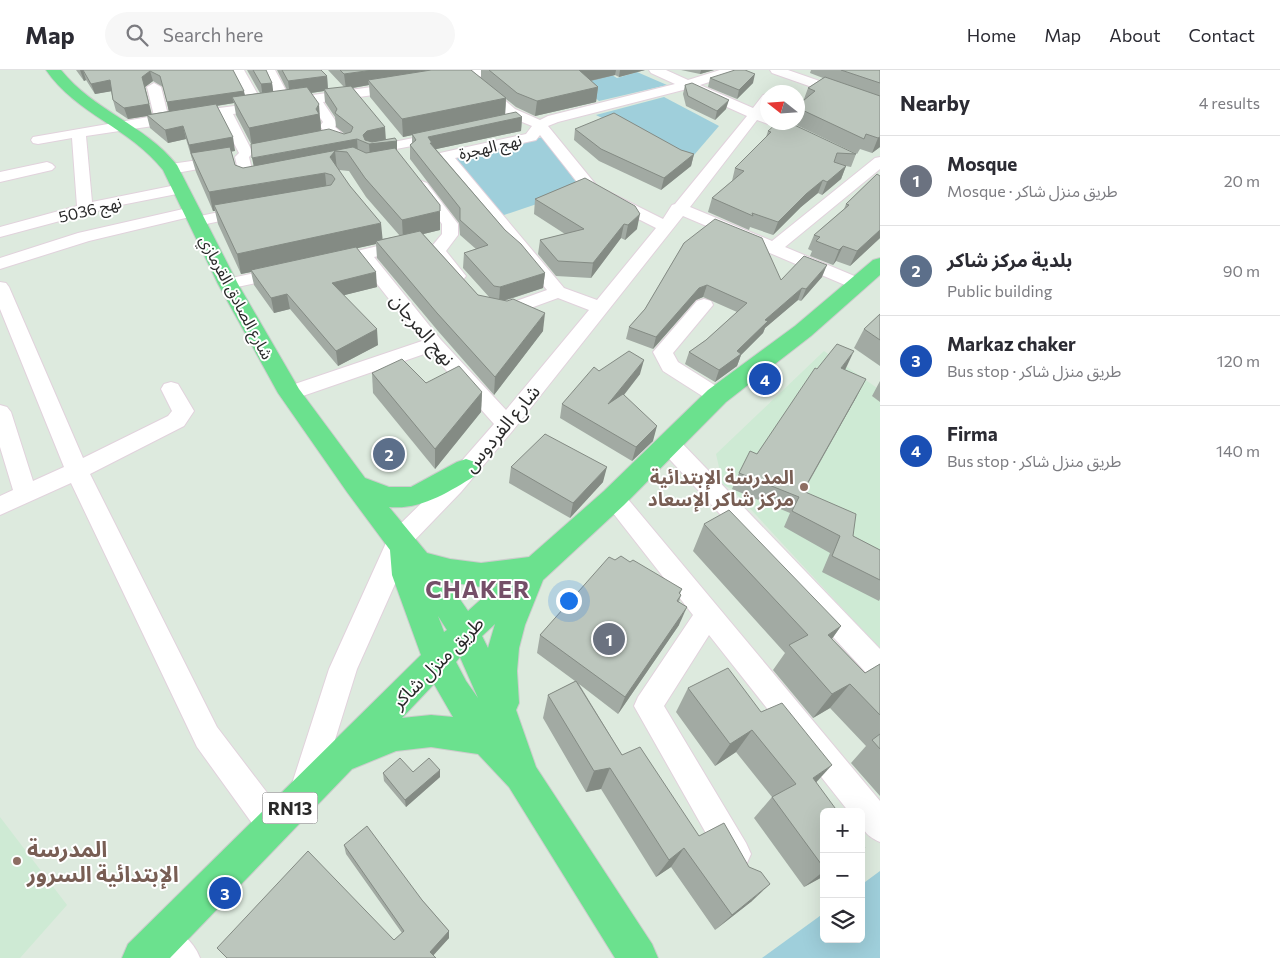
<!DOCTYPE html>
<meta charset="utf-8">
<style>
:root{--surface:#fff;--page:#f7f7f7;--text:#2b2b33;--muted:#7c7c81;--line:#e1e1e2;--accent:#e64eb1}
body{margin:0;font-family:Commissioner,"Noto Sans Arabic",sans-serif;background:var(--page);color:var(--text)}
.controls{position:absolute;right:15px;bottom:15px;display:grid;overflow:hidden;border-radius:8px;box-shadow:0 5px 20px #0002}
.controls button{width:45px;height:45px;display:grid;place-items:center;padding:0;border:0;border-bottom:1px solid var(--line);background:var(--surface);color:var(--text);font:25px sans-serif}
.compass{position:absolute;left:760px;top:15px;width:45px;height:45px;border-radius:50%;background:var(--surface);box-shadow:0 5px 20px #0002;rotate:287deg}
.you{position:absolute;left:568px;top:530px;width:18px;height:18px;margin:-12px;border:4px solid #fff;border-radius:50%;background:#1a73e8;box-shadow:0 0 0 8px #1a73e833}
.badge{display:grid;place-items:center;width:32px;height:32px;border-radius:50%;background:var(--accent);color:#fff;font-size:16px;font-weight:700}
.pin{position:absolute;translate:-50% -50%;border:2px solid #fff;box-shadow:0 1px 5px #0006}
.list{margin:0;padding:0;list-style:none}
h2{display:flex;justify-content:space-between;align-items:center;height:65px;margin:0;padding:0 20px;font-size:21px}
h2 small{font-size:16px;font-weight:400;color:var(--muted)}
.list li{display:grid;grid-template-columns:32px 1fr auto;gap:15px;align-items:center;box-sizing:border-box;height:90px;padding:0 20px;border-top:1px solid var(--line)}
.list b{display:block;font-size:19px;white-space:nowrap}
.list p{margin:0;font-size:16px;white-space:nowrap;color:var(--muted)}
.list em{font-size:16px;font-style:normal;color:var(--muted)}
.icon{flex:none;width:28px;height:28px;fill:none;stroke:currentColor;stroke-width:2;stroke-linecap:round;stroke-linejoin:round}
.map{position:relative;flex:none;width:880px;height:888px;overflow:hidden}
header{display:flex;align-items:center;gap:30px;box-sizing:border-box;height:70px;padding:0 25px;background:var(--surface);border-bottom:1px solid var(--line)}
header strong{font-size:24px}
nav{display:flex;gap:28px;margin-inline-start:auto;font-size:18px}
.search{width:350px;height:45px;background:var(--page);display:flex;align-items:center;gap:12px;box-sizing:border-box;padding:0 18px;border-radius:28px;color:var(--muted);font-size:19px}
main{display:flex}
aside{flex:1;background:var(--surface)}
.map>svg:first-child{display:block}
.education{fill:#ceead4}
.green{fill:#9fcfdb}
.lines{fill:none;stroke-linecap:round;stroke-linejoin:round}
.minor-casing{stroke:#e1d2dc;stroke-width:2}
.major-casing{stroke:#ccc;stroke-width:2}
.minor{fill:#fff;fill-rule:evenodd}
.major{fill:#6be18e;fill-rule:evenodd}
.wall{fill:#a2aaa3;fill-rule:evenodd}
.shaded-wall{fill:#848b84}
.building{fill:#bcc6bd;stroke:#848b84}
.education-dot{fill:#8d6e63;stroke:#fff;stroke-width:2}
.labels{text-anchor:middle;dominant-baseline:central;stroke-width:4;stroke-linejoin:round;paint-order:stroke}
.far-street-label{font-size:16px;fill:#2a2a2a;stroke:#fff}
.shield{fill:#fff;stroke:#6a6a6a;stroke-width:1}
.shield-label{font-size:18px;font-weight:bold;fill:#2a2a2a}
.street-label{font-size:19px;fill:#2a2a2a;stroke:#fff}
.education-label{font-size:19px;font-weight:bold;fill:#785e54;stroke:#fff;text-anchor:end}
.near-education-label{font-size:22px;font-weight:bold;fill:#785e54;stroke:#fff;text-anchor:start}
.district-label{font-size:24px;font-weight:bold;letter-spacing:1px;fill:#754f68;stroke:#fff}
</style>
<header>
<strong>Map</strong>
<div class="search"><svg class="icon" aria-label="search" viewBox="0 0 24 24"><circle cx="10" cy="10" r="6"/><path d="M15 15l6 6"/></svg>Search here</div>
<nav><a>Home</a><a>Map</a><a>About</a><a>Contact</a></nav>
</header>
<main>
<div class="map">
<svg width="880" height="888" viewBox="0 0 880 888">
<rect width="100%" height="100%" fill="#ddeade"/>
<g class="education">
<path d="M824,281l56,39v259l-148,-160 -9,-4 -7,-31z"/>
<path d="M0,747l67,88 -47,53h-20z"/>
</g>
<g class="green">
<path d="M607,2l10,6 20,-6 30,13 -68,16 -19,-16 4,-10z"/>
<path d="M664,27l55,29 -31,36 -92,-47z"/>
<path d="M543,67l38,52 -80,27 -48,-58z"/>
<path d="M880,801v87h-118l62,-45v26h37v-54z"/>
</g>
<g class="lines">
<g class="minor-casing">
<g id="minor">
<path d="M232,0h12l18,32 15,-2 -14,-30h12l15,28 112,-15 5,1 2,3 -2,3 -5,1 -79,11 14,21 -2,4 24,22 84,-17 5,1 2,3 -2,3 -5,1 -78,15 -5,-1 -2,-3c-13,6 -31,-15 -38,-25l3,-4 -13,-19 -77,11 20,39 -4,4 4,17 13,-2 5,2 3,3 -3,3 -25,5 -5,-2 -6,-26 4,-4 -19,-37 -134,20 6,66 89,-18 6,2 2,3 -2,3 -71,14 -116,31v-10l77,-21 -5,-68 -34,6 -5,-1 -2,-3 2,-3 121,-21 -7,-29 7,-4 7,4 7,28 81,-11z"/>
<path d="M474,0h24l-2,3 -51,11 -6,-4 1,-3z"/>
<path d="M649,0h17l22,10 32,-10h19l-2,3 -37,12 53,23 10,-13 5,-1v14l-5,5 5,2v7h5l-5,2 -11,-4 -67,87 82,34 103,-83 5,-1v12l-95,78 79,33 3,4 -3,4 -6,1 -6,-1 -169,-72 -169,213 -53,63 -52,54 -14,38 -38,85 -41,132 -11,4 -11,-4 -4,-11 39,-121 61,-135 55,-54 49,-56 -64,-72 -133,46 -7,2 -7,-2 -3,-5 3,-5 139,-47 -63,-80 -27,6 -6,-1 -3,-4 3,-4 6,-1 75,-18 6,1 3,4 -3,4 -39,9 67,83 65,70 83,-100 -31,-12 -52,19 -20,-4 -2,-4 2,-4 7,-2 12,2 42,-15 -109,-134 2,-3 86,-19 6,-8 -27,-11 -29,-25 -2,-3 2,-3h10l29,25 25,11 8,-4 127,-32 -24,-11zM687,19l60,27 -72,88 -3,1 -9,14 -66,-33 -49,-60 10,-4zM540,65l45,57 71,36 -59,72 -33,-12 -109,-130 81,-18z"/>
<path d="M770,0h18l92,32v9l-108,-38z"/>
<path d="M226,86l5,1 2,3 -2,3 -60,11 -5,-2 -3,-3 3,-3 5,-2z"/>
<path d="M47,92l5,2 3,3 -3,3 -52,12v-10z"/>
<path d="M421,111l6,2 31,41v11l-12,16 20,25 -3,4 -6,1 -6,-1 -23,-29 14,-17v-10l-29,-38 2,-3z"/>
<path d="M247,136l6,2 2,3 -2,3 -56,12 -6,-2 -2,-3 2,-3z"/>
<path d="M192,137l6,2 2,3 -2,3 -109,26 -89,28v-11l78,-25z"/>
<path d="M283,197l6,1 3,4 -3,4 -61,13 -6,-1 -3,-4 3,-4z"/>
<path d="M0,212l6,1 3,4 74,171 85,-42 4,-5 -11,-22 3,-5 7,-2 7,2 16,27 -10,15 -94,48 127,253 67,88 5,11 -5,11 -11,5 -11,-5 -65,-90 -126,-264 -71,32v-19l13,-6 -13,-43v-42l7,2 4,5 22,69 31,-14 -64,-158z"/>
<path d="M704,229l7,2 2,4 -40,48 5,9 46,29 3,5 -3,5 -7,2 -7,-2 -47,-30 -10,-19 44,-51z"/>
<path d="M670,367l8,2 202,210v31l-10,-3 -208,-226 -3,-6 3,-6z"/>
<path d="M614,419l8,3 258,309v41c-16,-7 -19,-14 -19,-30h-12l-140,-177 -45,71 82,137 5,11 -5,11 -11,5 -11,-5 -90,-159 4,-9 55,-82 -87,-111 -4,-6 4,-6z"/>
<path d="M161,852c17,7 32,18 39,36h-43l-8,-7 -5,-12 5,-12z"/>
</g>
</g>
<g class="major-casing">
<path id="major" d="M46,0h15c33,41 83,54 116,95l61,119 61,105 66,89 24,9h22l46,-25 9,-3 9,3 4,7 -4,7c-27,16 -53,34 -86,31l38,46 23,6 31,4 48,-6 75,-66 104,-101 87,-64 78,-66 7,-2v17l-69,61 -85,66 -102,103 -81,75 -18,45 -6,23 -2,23 2,32 -3,7 20,57 116,177 6,14h-43l-106,-171 -31,-33 -47,-7 -35,4 -44,18 -182,189h-48l6,-14 293,-289 -29,-80 -2,-25 -43,-58 -69,-99 -60,-109 -55,-114c-33,-42 -87,-56 -117,-100zM448,512l33,5 16,-2 -29,26zM438,546l9,14 -3,2zM495,554l-7,24 -6,-12zM460,587l18,41 -12,-17 -10,-19zM434,614l19,33 -22,-2 -29,3z"/>
</g>
<use href="#minor" class="minor"/>
<use href="#major" class="major"/>
</g>
<g class="wall">
<path d="M76,0h157l12,25 15,-2 -13,-23h19l6,13 1,9 14,-2 -10,-20h44l6,6 1,13 16,-2 -16,-17h143l10,8v-8h164l-26,7 -4,-2 -24,6 7,6 -2,15 -61,14 -19,-9 -10,-8 -1,15 17,3 -1,14 -85,18 69,81 40,43 -2,15 -39,13 39,30 -49,64 -56,-64 -61,-73 -1,-14 -19,4 20,39 -33,8 34,50 -40,21 -48,-57 -16,4 -20,-28 -3,-13 -10,2 -23,-50 -3,-13h-2l-17,-39 -10,-33 -18,4 -18,-15 -3,-12 -19,3 -12,-8 -3,-11 -2,-9 -16,3 -9,-14 -2,1zM153,11l10,6 6,24 -18,3 -6,-27zM369,15l1,12 33,40 9,-2v8l-2,2v14l49,64 1,12 16,14 -12,4 -1,15 27,30 -12,-3 -55,-61 17,-4 -43,-79 -11,-11 -33,-52zM324,21l1,11 10,15 1,10 9,7 -24,-3v-9l-10,-29zM234,33l2,12 15,29 3,22 -11,2 -8,-3 -4,-14h4l-18,-45zM339,100l10,1 17,26 34,39 -18,3z"/>
<path d="M681,0h33l-14,4z"/>
<path d="M811,0h69v77l-8,6 -12,-4 -3,5 -67,-32h8v-17l6,-6 4,-11 15,-10 -13,-5z"/>
<path d="M710,8l43,5 -16,16 -29,-12z"/>
<path d="M685,15l41,24 -11,11 -29,-14 -3,-12z"/>
<path d="M575,59l106,21 13,4 -3,12 -30,24 -62,-29 -25,-21z"/>
<path d="M768,61l88,23 -5,13 -5,-1 -5,13 -19,16 -4,-2 -17,14 -28,28 -23,-8 -1,3 -41,-18 4,-14 20,-17 3,-13 31,-31z"/>
<path d="M877,104l3,64 -30,28 -14,-5 -3,4 -23,-9 2,-5 -4,-2 6,-14 30,-26 2,-5z"/>
<path d="M585,108l52,51 -12,11 -4,-2 -30,40 -35,-2 -18,-22 2,-14 25,-6 -31,-20 1,-15z"/>
<path d="M684,173l97,37 41,-3 -21,24 -3,-1 -33,28 -2,5 -22,22 -4,11 -22,16 -30,-18 4,-12 17,-12 31,-28 -34,-15 -7,3 -43,49 -27,-10 3,-12 16,-18z"/>
<path d="M880,244v52l-26,-18 10,-19z"/>
<path d="M846,298l-1,2 12,26 -53,95 49,45 27,14v49l-1,2 -57,-29 8,-19 -46,-26 6,-14 -58,-24 7,-16 18,-19 60,-85z"/>
<path d="M599,301l41,3 -16,21 29,46 -21,20 -72,-43 2,-14z"/>
<path d="M372,303l110,19 -1,20 -46,57 -62,-76z"/>
<path d="M880,311v21l-8,-6z"/>
<path d="M511,397l92,15 -33,36 -61,-35z"/>
<path d="M704,454l137,102 -9,13 33,34 15,-9v132l-29,-33 15,-17 -36,-38 -17,10 -40,-48 12,-17 -92,-102z"/>
<path d="M615,490l15,2 52,27 -2,5 1,1 -2,7v23l-61,89 -39,-30 43,71 77,81 53,65 -37,29 -44,-63 -15,10 -55,-88 -15,3 -43,-74 5,-23 27,-14 -38,-28 3,-18z"/>
<path d="M688,618l73,24 55,70 8,30v64l-20,11 -50,-69 18,-21 -36,-45 -21,14 -39,-54z"/>
<path d="M413,702l27,5 -34,30 -22,-26 -1,-8z"/>
<path d="M344,775l78,55 27,31v7l-16,17 -39,-15 8,-7 -56,-79z"/>
</g>
<g class="shaded-wall">
<path d="M80,0h3l3,10 -2,1z"/>
<path d="M373,0h90l-95,10 1,5 -23,4 -2,-15z"/>
<path d="M578,0h38l-1,5 -39,9z"/>
<path d="M620,0h25l-26,7z"/>
<path d="M701,0h13l-14,4z"/>
<path d="M150,1l3,10 -8,6 7,28h-5v1l-19,3 -4,-11 18,-31z"/>
<path d="M755,4l-2,9 -16,16 2,-9z"/>
<path d="M327,6l1,15 -4,-2v2l-34,5 -2,-15z"/>
<path d="M110,10l3,11 -18,3 -4,-10z"/>
<path d="M272,13l2,14 -11,2 -2,-15z"/>
<path d="M598,17l-2,15 -61,14 2,-15z"/>
<path d="M244,21l2,11 -14,-5 2,6 -65,10 -2,-11z"/>
<path d="M506,28l-1,18 -102,21 -1,-18z"/>
<path d="M729,30l-3,9 -11,11 2,-9z"/>
<path d="M319,34l2,28 -69,14 -3,-18 67,-19z"/>
<path d="M522,47l-1,14 -89,19 -4,-13z"/>
<path d="M183,56l3,13 -18,4 -3,-13z"/>
<path d="M385,57l1,14h11v14l-27,3 -1,-14 -5,-2 -1,-7 4,-4z"/>
<path d="M233,67l2,14 -41,8 -3,-6 1,6 -3,-14z"/>
<path d="M880,67v10l-8,6 6,-15z"/>
<path d="M357,69l1,14 -23,-2 2,19 -6,-12 -76,14 -3,-14z"/>
<path d="M694,84l-3,12 -30,24 3,-12z"/>
<path d="M846,96l-5,13 -19,16 5,-13z"/>
<path d="M325,103l2,19 -113,13 1,6h-2l-4,-19z"/>
<path d="M823,110l-5,13 -17,14 -28,28 5,-13 28,-28z"/>
<path d="M440,141v19l-37,9 -1,-19z"/>
<path d="M640,144l-3,15 -12,11 3,-15z"/>
<path d="M381,153l2,20 -7,-2v3l-124,28 -1,-2v2l-10,2 -4,-20z"/>
<path d="M624,154l-3,14 -30,40 2,-15z"/>
<path d="M880,160v8l-30,28 7,-15z"/>
<path d="M843,176l-7,15 -3,4 6,-15z"/>
<path d="M827,195l-5,12 -21,24 5,-12z"/>
<path d="M376,202l1,15 -44,11 -1,-15z"/>
<path d="M545,203l-2,15 -44,14 1,-15z"/>
<path d="M707,215l-4,12 -7,3 -43,49 3,-12 43,-49z"/>
<path d="M802,218l-4,12 -33,28 -2,5 -22,22 -4,11 -22,16 4,-12 46,-50z"/>
<path d="M287,224l3,15 -16,4 -3,-15z"/>
<path d="M545,243l-2,18 -49,64 1,-18z"/>
<path d="M377,259l1,16 -40,21 -2,-15z"/>
<path d="M854,281l-8,17 -13,17 8,-17z"/>
<path d="M644,290l-4,14 -35,45 3,-15z"/>
<path d="M866,309l-9,17 -63,111z"/>
<path d="M482,322l-1,20 -46,57v-20z"/>
<path d="M657,356l-4,15 -21,20 4,-14z"/>
<path d="M607,397l-4,15 -33,36 3,-15z"/>
<path d="M687,537l-8,18 -61,89 7,-17z"/>
<path d="M841,556l-18,25 5,-16z"/>
<path d="M850,614l-20,24 -17,10 19,-24z"/>
<path d="M752,660l-16,22 -21,14 15,-22z"/>
<path d="M832,695l-20,22 1,-9z"/>
<path d="M610,698l-9,21 -15,3 8,-21z"/>
<path d="M440,700v7l-34,30 -1,-7z"/>
<path d="M684,778l-13,19 -15,10 13,-17z"/>
<path d="M824,801v5l-20,11z"/>
<path d="M770,814l-18,17 -37,29 17,-15z"/>
<path d="M449,861v7l-18,20 -1,-6z"/>
</g>
<g class="building">
<path d="M83,0h150l11,21 -77,11 -7,-26 -10,-5 -8,6 7,27 -25,4 -11,-8 -3,-20 -19,4z"/>
<path d="M253,0h13l6,13 -11,1z"/>
<path d="M282,0h39l6,6 -39,5z"/>
<path d="M340,0h33l-29,4z"/>
<path d="M431,0h40l35,28 -104,21 -34,-39z"/>
<path d="M489,0h90l19,17 -61,14 -20,-8z"/>
<path d="M735,0h10l10,4 -16,16 -29,-12z"/>
<path d="M841,0h39v13z"/>
<path d="M825,7l55,19v41l-2,1 -12,-4 -2,5 -66,-31v-3l17,-14 -7,-3z"/>
<path d="M692,13l37,17 -12,11 -29,-15 -3,-11z"/>
<path d="M351,16l34,41 -18,4 -4,4 2,5 7,2 23,-4 2,3 -28,3 -12,-5 -105,19 -1,-14 78,-15 15,5 7,-2 2,-5 -18,-14 2,-4 -13,-20z"/>
<path d="M307,17l12,17 -3,5 3,5 -70,14 -17,-31z"/>
<path d="M216,34l17,33 -44,8 -6,-19 -18,4 -18,-15z"/>
<path d="M516,42l6,5 -94,20 4,6h-2l75,87 16,14 24,29 -45,14 -6,-1 -30,-33 24,-8 -28,-25v-12l-50,-63 6,-5 -4,-6z"/>
<path d="M614,43l67,37 13,4 -30,24 -63,-29 -26,-20z"/>
<path d="M778,52h10l68,32 -19,-1 -3,9 12,4 -19,16 -4,-2 -17,14 -28,28 -26,-9 1,3 -41,-18 32,-27 -9,-3 36,-36 -3,-1z"/>
<path d="M230,77l5,18 8,3 110,-21 13,6 29,-5 45,57v6l-38,9 -37,-42 -18,-26 -12,-1 -5,6 20,29 31,37 -144,31 -23,-49 117,-20 4,-6 -3,-4 -7,-2 -116,19 -18,-39z"/>
<path d="M877,104l3,2v54l-23,21 -14,-5 -4,4 -23,-9 4,-4 -6,-2 35,-30 -3,-1z"/>
<path d="M585,108l50,28 5,8 -12,11 -4,-1 -31,39 -35,-2 -18,-21 44,-11 -49,-30z"/>
<path d="M715,149l47,19 19,42 23,-24 23,9 -21,24 -4,-1 -37,32 3,1 -31,30 4,3 -22,16 -30,-18 17,-12 41,-37 -40,-18 -8,3 -43,49 -27,-10 16,-18 39,-66z"/>
<path d="M420,161l58,64 29,6 6,-2 32,14 -50,64 -58,-64 -61,-72z"/>
<path d="M356,177l20,25 -44,11 45,46 -41,22 -49,-57 -16,4 -20,-28z"/>
<path d="M880,244v26l-16,-11z"/>
<path d="M837,274l17,7 -13,17 25,11 -63,112 53,23 -3,22 27,14v30l-48,-24 8,-20 -48,-25 7,-14 -60,-24 11,-22 7,3 58,-86 2,1z"/>
<path d="M629,281l15,9 -36,44 15,-10 34,32 -21,21 -74,-43 32,-37 5,4z"/>
<path d="M402,289l24,24 33,-17 23,26 -47,57 -63,-76z"/>
<path d="M545,364l62,33 -34,36 -62,-36z"/>
<path d="M729,440l112,116 -13,9 37,38 15,-9v51l-30,-31 -18,10 -43,-49 19,-10 -104,-111z"/>
<path d="M621,486l9,6 3,-2 49,29 -3,4 2,2 -4,6 10,6 -62,90 -85,-62 69,-78 6,3z"/>
<path d="M728,598l33,44 21,-9 50,62 -19,13 25,34h-14v56l-52,-71 24,-13 -44,-54 -22,14 -42,-56z"/>
<path d="M576,611l46,74 18,-8 59,89 25,-13 25,44 12,5 9,12 -38,31 -48,-67 -15,12 -59,-92 -16,3 -46,-76z"/>
<path d="M880,664v15l-8,-9z"/>
<path d="M400,688l13,14 16,-14 11,12 -35,30 -22,-27z"/>
<path d="M367,756l55,74 27,31 -19,21 6,6h-209l-10,-10 91,-97 86,89 10,-9 -60,-86z"/>
<path d="M861,773l4,5 -4,2z"/>
</g>
<g class="education-dot">
<circle cx="804" cy="417" r="5"/>
<circle cx="17" cy="791" r="5"/>
</g>
<g class="labels">
<g class="far-street-label">
<text transform="translate(490 76) rotate(-13)">نهج الهجرة</text>
<text transform="translate(90 139) rotate(-14)">نهج 5036</text>
<text transform="translate(237 227) rotate(62)">شارع الصادق القرمازي</text>
</g>
<rect class="shield" x="262.5" y="722.5" width="55" height="31" rx="4"/>
<g class="shield-label">
<text x="290" y="738">RN13</text>
</g>
<g class="street-label">
<text transform="translate(423 259) rotate(50)">نهج المرجان</text>
<text transform="translate(501 358) rotate(-50)">شارع الفردوس</text>
<text transform="translate(437 592) rotate(-45)">طريق منزل شاكر</text>
</g>
<g class="education-label">
<text x="794" y="406">المدرسة الإبتدائية<tspan x="794" dy="22">مركز شاكر الإسعاد</tspan></text>
</g>
<g class="near-education-label">
<text x="27" y="778">المدرسة<tspan x="27" dy="25">الإبتدائية السرور</tspan></text>
</g>
<g class="district-label">
<text x="478" y="518">CHAKER</text>
</g>
</g>
</svg>
<div class="controls">
<button>+</button>
<button>−</button>
<button><svg class="icon" aria-label="layers" viewBox="0 0 24 24"><path d="M12 4l9 5-9 5-9-5zM3 14l9 5 9-5"/></svg></button>
</div>
<svg class="compass" viewBox="-18 -18 36 36"><path d="M0-13l5 13h-10z" fill="#e53935"/><path d="M0 13l5-13h-10z" fill="#7c7c81"/></svg>
<div class="you"></div>
<div class="pin badge" style="left:609px;top:569px;background:#6b7280">1</div>
<div class="pin badge" style="left:389px;top:384px;background:#5c6f8a">2</div>
<div class="pin badge" style="left:225px;top:823px;background:#1a4fb4">3</div>
<div class="pin badge" style="left:765px;top:309px;background:#1a4fb4">4</div>
</div>
<aside>
<h2>Nearby<small>4 results</small></h2>
<ul class="list">
<li><span class="badge" style="background:#6b7280">1</span><div><b>Mosque</b><p>Mosque · طريق منزل شاكر</p></div><em>20 m</em></li>
<li><span class="badge" style="background:#5c6f8a">2</span><div><b>بلدية مركز شاكر</b><p>Public building</p></div><em>90 m</em></li>
<li><span class="badge" style="background:#1a4fb4">3</span><div><b>Markaz chaker</b><p>Bus stop · طريق منزل شاكر</p></div><em>120 m</em></li>
<li><span class="badge" style="background:#1a4fb4">4</span><div><b>Firma</b><p>Bus stop · طريق منزل شاكر</p></div><em>140 m</em></li>
</ul>
</aside>
</main>
